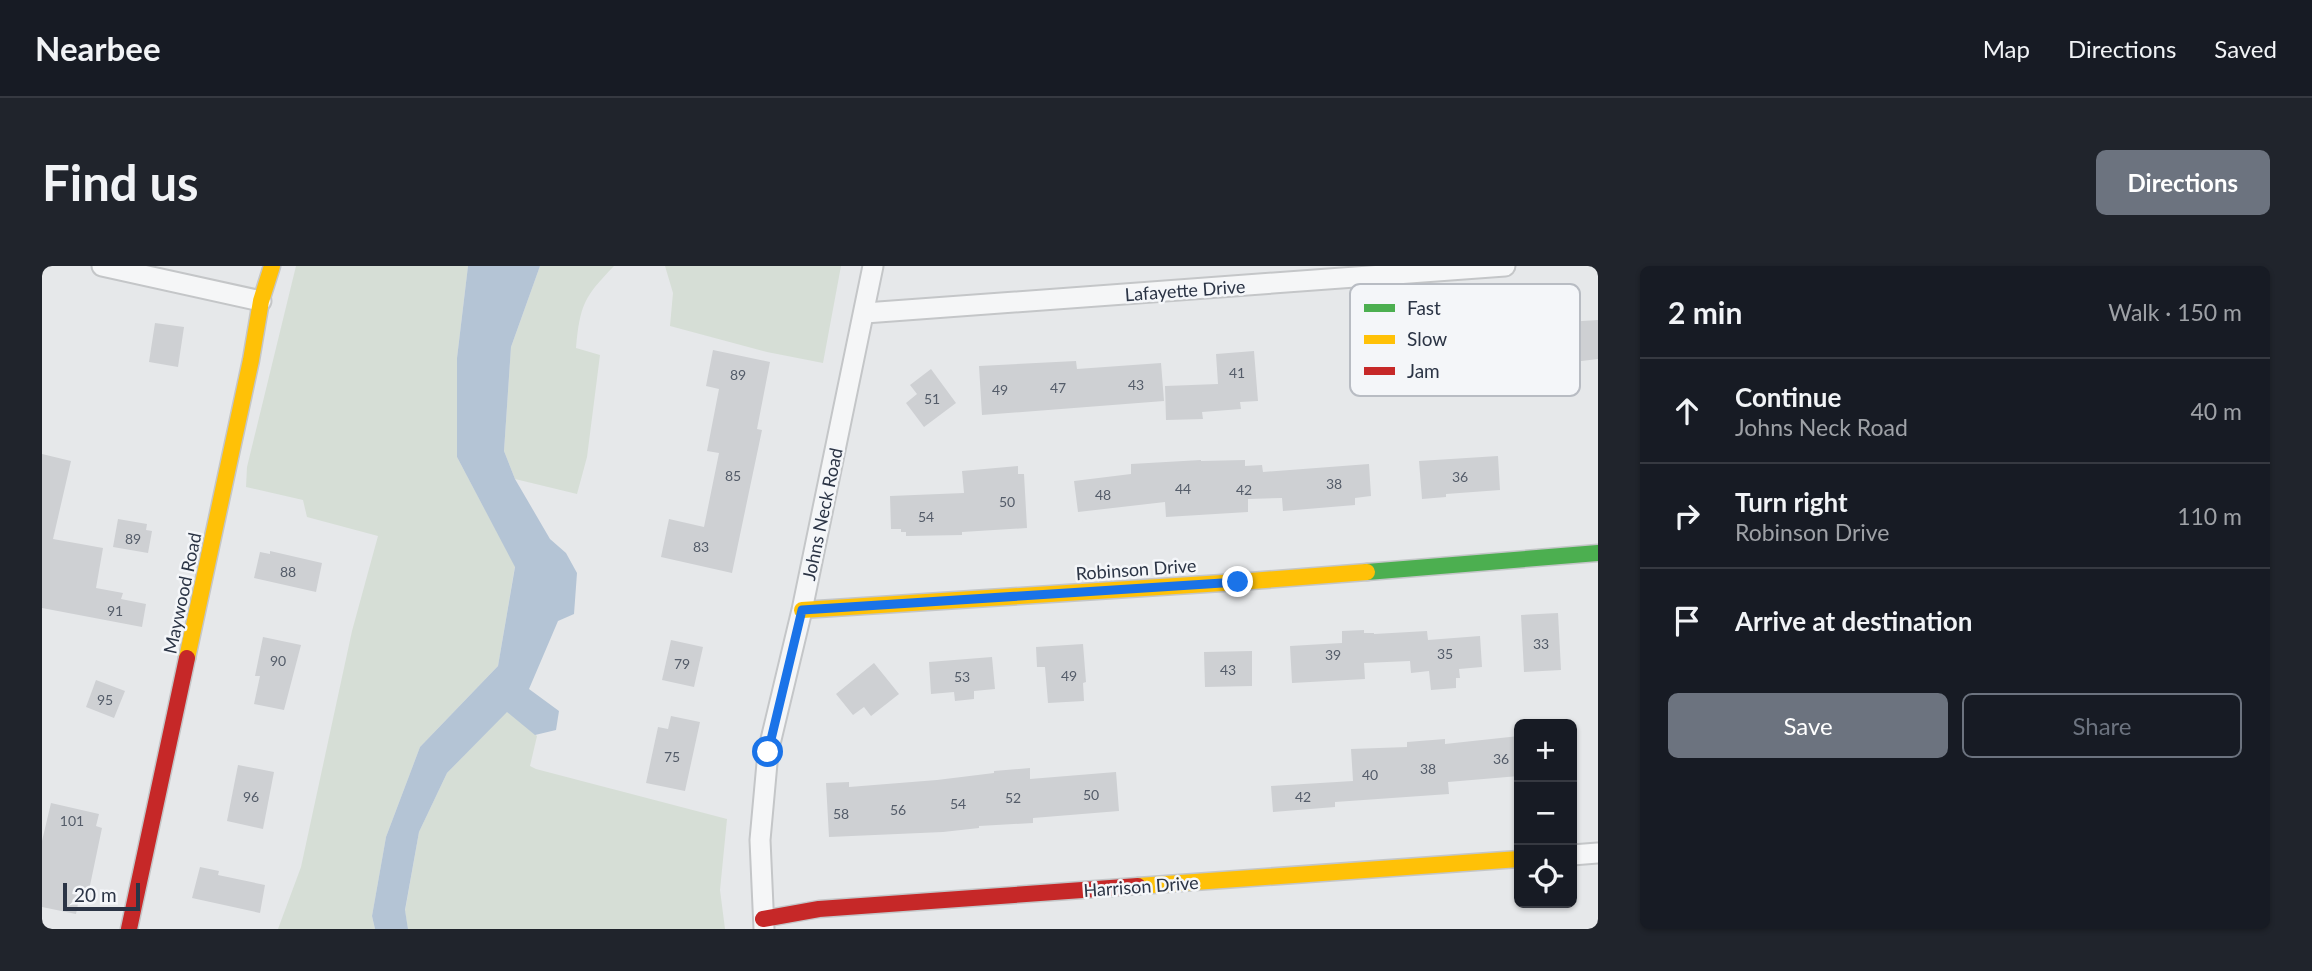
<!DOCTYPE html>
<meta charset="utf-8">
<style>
:root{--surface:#171b24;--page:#20242c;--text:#f1f3f6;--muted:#9ea1a6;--line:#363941;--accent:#6c737f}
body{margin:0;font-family:Lato,sans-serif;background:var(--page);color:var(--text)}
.controls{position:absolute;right:21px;bottom:21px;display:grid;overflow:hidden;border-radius:10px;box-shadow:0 2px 5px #0004}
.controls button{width:63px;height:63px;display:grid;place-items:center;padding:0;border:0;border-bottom:2px solid var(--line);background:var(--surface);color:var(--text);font:35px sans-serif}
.scale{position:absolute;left:21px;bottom:18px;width:77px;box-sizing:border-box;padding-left:7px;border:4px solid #2b3445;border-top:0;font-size:19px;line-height:24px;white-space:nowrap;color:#2b3445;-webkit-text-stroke:5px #f4f6f9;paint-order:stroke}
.stop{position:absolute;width:21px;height:21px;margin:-16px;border:5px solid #1a73e8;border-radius:50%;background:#fff}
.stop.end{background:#1a73e8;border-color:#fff;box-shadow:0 2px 7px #0008}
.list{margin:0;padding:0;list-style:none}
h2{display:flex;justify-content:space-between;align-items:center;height:91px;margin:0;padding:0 28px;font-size:30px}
h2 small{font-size:23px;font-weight:400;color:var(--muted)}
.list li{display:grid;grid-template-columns:46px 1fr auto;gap:21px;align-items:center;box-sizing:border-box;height:105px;padding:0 28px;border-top:2px solid var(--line)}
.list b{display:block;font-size:26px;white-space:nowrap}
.list p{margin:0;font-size:23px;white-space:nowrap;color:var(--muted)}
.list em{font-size:23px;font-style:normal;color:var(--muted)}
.actions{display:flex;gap:14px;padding:21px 28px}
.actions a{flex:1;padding:16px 0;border:2px solid var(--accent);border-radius:10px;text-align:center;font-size:24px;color:var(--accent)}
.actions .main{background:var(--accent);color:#fff}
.icon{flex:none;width:38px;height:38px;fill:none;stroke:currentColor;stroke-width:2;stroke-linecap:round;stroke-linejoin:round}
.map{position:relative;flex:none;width:1556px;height:663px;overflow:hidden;border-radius:10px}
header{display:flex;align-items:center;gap:42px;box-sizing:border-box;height:98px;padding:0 35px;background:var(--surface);border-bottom:2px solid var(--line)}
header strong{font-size:33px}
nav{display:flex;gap:38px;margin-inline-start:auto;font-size:24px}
.intro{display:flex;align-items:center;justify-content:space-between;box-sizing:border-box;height:168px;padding:0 42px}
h1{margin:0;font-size:49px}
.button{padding:18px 32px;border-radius:10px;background:var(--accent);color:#fff;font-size:24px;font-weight:700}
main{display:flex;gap:42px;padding:0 42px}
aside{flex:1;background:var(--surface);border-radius:10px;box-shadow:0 2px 5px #0004}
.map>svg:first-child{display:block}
.green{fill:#d6ded6}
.water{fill:#b4c4d5}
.building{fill:#ced0d3}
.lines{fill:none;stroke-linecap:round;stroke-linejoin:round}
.street-casing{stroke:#c4c6c8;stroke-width:23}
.fast-casing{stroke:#c4c6c8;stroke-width:19}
.slow-casing{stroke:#c4c6c8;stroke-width:19}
.jam-casing{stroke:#c4c6c8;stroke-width:19}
.street{stroke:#f5f6f7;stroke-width:19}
.fast{stroke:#4caf50;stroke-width:16}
.slow{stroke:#ffc107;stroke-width:16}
.jam{stroke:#c62828;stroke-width:16}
.route{stroke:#1a73e8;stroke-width:9}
.labels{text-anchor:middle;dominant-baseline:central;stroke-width:5;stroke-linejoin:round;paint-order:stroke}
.number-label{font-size:14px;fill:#545c69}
.street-label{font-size:18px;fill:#2b3445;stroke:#f4f6f9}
.key{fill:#f4f6f9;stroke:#b8bcc3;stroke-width:2}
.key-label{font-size:19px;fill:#2b3445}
</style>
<header>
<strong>Nearbee</strong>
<nav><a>Map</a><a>Directions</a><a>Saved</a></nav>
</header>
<div class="intro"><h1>Find us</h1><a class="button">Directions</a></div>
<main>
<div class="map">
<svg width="1556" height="663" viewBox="0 0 1556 663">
<rect width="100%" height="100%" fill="#e6e8ea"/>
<g class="green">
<path d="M254,0h172l-11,92v99l58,109 -17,100 -78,81 -34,90 -14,79 3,13h-97l23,-62 51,-236 26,-95 -71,-19 -4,-17 -57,-13 1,-20z"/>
<path d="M498,0h74c-30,31 -34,39 -38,82l24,7 -13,102 -10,37 -62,-15 -11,-28 7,-104z"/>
<path d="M623,0h176l-18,97 -56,-11 -97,-26 3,-33z"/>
<path d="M465,445l30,25 -7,30 6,3 191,50 -7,71 5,39h-317l-3,-18 14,-79 28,-59z"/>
</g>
<path class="water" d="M426,0h72l-29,81 -7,104 11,28 35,60 16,14 11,20 -3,41 -16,7 -29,68 30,22 -3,19 -21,5 -28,-23 -60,61 -28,59 -14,78 3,19h-33l-3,-13 14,-79 34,-90 78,-81 17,-99 -58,-110v-99z"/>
<g class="building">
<path d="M1508,51v6l48,-3v39l-33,4 -1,-10 -31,2 -1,-7 -20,1 -1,-28 10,-1v-2z"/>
<path d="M113,57l29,4 -6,40 -29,-5z"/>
<path d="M671,84l57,12 -13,67 5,1 -30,143 -71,-16 8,-38 35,8 15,-74 -12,-2 12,-62 -13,-3z"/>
<path d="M1212,85l4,50 -18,1 1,7 -39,3 1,7 -37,1 -1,-34 53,-2 -2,-30z"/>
<path d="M1034,95l1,8 84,-6 3,38 -182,14 -3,-49z"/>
<path d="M889,103l25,34 -32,24 -18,-24 11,-9 -7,-9z"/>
<path d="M0,188l29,7 -18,78 50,9 -7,40 27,5 -2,6 25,5 -4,23 -100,-19z"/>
<path d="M1456,190l2,34 -54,4v3l-24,2 -3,-38z"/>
<path d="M1159,194v1l44,-1v6l17,-1 1,7 106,-8 2,32 -16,2v7l-72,6 -1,-13 -34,1v13l-82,5 -1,-15 -87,10 -4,-31 57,-7v-10z"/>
<path d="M976,200v8h6l3,54 -65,4v3l-56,1v-4h-5v-3h-10l-1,-33 74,-3 -2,-22z"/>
<path d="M76,253l29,5 -1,6 6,1 -4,22 -35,-6z"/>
<path d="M228,285l52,12 -6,29 -62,-14 6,-26 10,2z"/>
<path d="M1516,347l3,57 -37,2 -3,-57z"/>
<path d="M1322,364v3h10v1l53,-3 1,9 52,-4 2,31 -23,2 1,9h-4v10l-25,2 -2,-19 -18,2 -1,-12 -46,2 1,16 -73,4 -2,-37 52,-3v-12z"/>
<path d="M221,371l38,8 -17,65 -30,-6 6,-28h-5z"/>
<path d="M629,374l32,7 -9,40 -32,-7z"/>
<path d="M1041,378l3,38 -3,1 1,18 -36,2 -3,-36h-8l-1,-20z"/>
<path d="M1210,385v35l-47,1 -1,-35z"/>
<path d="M950,391l3,32 -21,2v8l-19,2 -1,-9 -23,2 -2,-32z"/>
<path d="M832,397l25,31 -28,22 -7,-9 -11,8 -17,-21z"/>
<path d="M54,414l29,11 -11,27 -28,-11z"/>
<path d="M629,450l29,6 -15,69 -39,-8 12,-56 10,2z"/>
<path d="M1477,470v40l-71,6 1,12 -114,8v5l-62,5 -2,-26 82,-5 -2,-32 56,-2v-5l38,-3v5z"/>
<path d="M196,499l36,7 -11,57 -36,-8z"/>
<path d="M988,502v11l86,-7 3,39 -86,7v5l-54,3v2l-36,4 -114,5 -3,-54 23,-1v5l88,-7 57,-7v-2z"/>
<path d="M9,537l48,11 -3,12 6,2 -14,67 -8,-1 -4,20 -34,-7v-66z"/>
<path d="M158,601l19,4 -1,4 47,10 -5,28 -68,-15z"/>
</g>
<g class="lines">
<g class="street-casing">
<g id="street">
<path d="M60,0l159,35"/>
<path d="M823,47l640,-47"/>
<path d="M1530,589l26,-2"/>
<path d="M722,663l-4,-89 8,-88 34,-142 71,-344"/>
</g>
</g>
<g class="fast-casing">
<path id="fast" d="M1325,306l231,-19"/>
</g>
<g class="slow-casing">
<g id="slow">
<path d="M760,344l436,-28 129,-10"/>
<path d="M145,392l64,-298 10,-59 11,-35"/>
<path d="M1096,620l381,-27"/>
</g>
</g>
<g class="jam-casing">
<g id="jam">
<path d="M721,653l56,-10 319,-23"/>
<path d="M87,663l58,-271"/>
</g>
</g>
<use href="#street" class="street"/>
<use href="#fast" class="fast"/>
<use href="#slow" class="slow"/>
<use href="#jam" class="jam"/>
</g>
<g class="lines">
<path class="route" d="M726,486l34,-142 436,-28"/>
</g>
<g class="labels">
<g class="number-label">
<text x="1195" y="106">41</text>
<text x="696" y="108">89</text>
<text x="1094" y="118">43</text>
<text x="1016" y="121">47</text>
<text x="958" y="123">49</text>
<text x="890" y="132">51</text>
<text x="691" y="209">85</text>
<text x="1418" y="210">36</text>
<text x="1292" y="217">38</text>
<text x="1141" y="222">44</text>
<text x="1202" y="223">42</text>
<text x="1061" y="228">48</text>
<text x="965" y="235">50</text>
<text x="884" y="250">54</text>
<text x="91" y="272">89</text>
<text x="659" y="280">83</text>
<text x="246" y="305">88</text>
<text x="73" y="344">91</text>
<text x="1499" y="377">33</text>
<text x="1403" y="387">35</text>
<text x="1291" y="388">39</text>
<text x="236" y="394">90</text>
<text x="640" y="397">79</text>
<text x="1186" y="403">43</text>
<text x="1027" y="409">49</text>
<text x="920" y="410">53</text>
<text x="63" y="433">95</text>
<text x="630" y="490">75</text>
<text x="1459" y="492">36</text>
<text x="1386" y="502">38</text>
<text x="1328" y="508">40</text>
<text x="1049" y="528">50</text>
<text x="209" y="530">96</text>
<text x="1261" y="530">42</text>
<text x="971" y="531">52</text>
<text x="916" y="537">54</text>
<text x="856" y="543">56</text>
<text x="799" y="547">58</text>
<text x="30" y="554">101</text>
</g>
<g class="street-label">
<text transform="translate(1143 24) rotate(-4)">Lafayette Drive</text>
<text transform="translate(780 248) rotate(-78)">Johns Neck Road</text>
<text transform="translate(1094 303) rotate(-4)">Robinson Drive</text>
<text transform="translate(140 327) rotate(-78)">Maywood Road</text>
<text transform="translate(1099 620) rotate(-4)">Harrison Drive</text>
</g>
</g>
<rect x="1308" y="18" width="230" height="112" rx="10" class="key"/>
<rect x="1322" y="38" width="31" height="8" fill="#4caf50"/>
<rect x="1322" y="69" width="31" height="9" fill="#ffc107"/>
<rect x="1322" y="101" width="31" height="8" fill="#c62828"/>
<g class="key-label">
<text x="1365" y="49">Fast</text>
<text x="1365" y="80">Slow</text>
<text x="1365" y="112">Jam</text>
</g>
</svg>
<div class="controls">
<button>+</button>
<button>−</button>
<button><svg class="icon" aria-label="locate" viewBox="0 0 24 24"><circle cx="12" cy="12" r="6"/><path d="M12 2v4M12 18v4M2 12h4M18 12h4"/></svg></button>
</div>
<div class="scale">20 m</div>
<div class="stop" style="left:726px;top:486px"></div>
<div class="stop end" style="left:1196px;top:316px"></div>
</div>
<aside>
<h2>2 min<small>Walk · 150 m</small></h2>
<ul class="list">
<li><svg class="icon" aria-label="ahead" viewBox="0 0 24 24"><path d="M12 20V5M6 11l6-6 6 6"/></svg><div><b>Continue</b><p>Johns Neck Road</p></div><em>40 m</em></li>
<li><svg class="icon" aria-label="right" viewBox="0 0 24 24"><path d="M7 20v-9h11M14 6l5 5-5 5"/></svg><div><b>Turn right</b><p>Robinson Drive</p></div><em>110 m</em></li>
<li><svg class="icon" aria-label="arrive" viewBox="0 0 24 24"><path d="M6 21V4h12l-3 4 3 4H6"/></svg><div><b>Arrive at destination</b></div></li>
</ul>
<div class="actions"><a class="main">Save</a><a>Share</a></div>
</aside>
</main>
